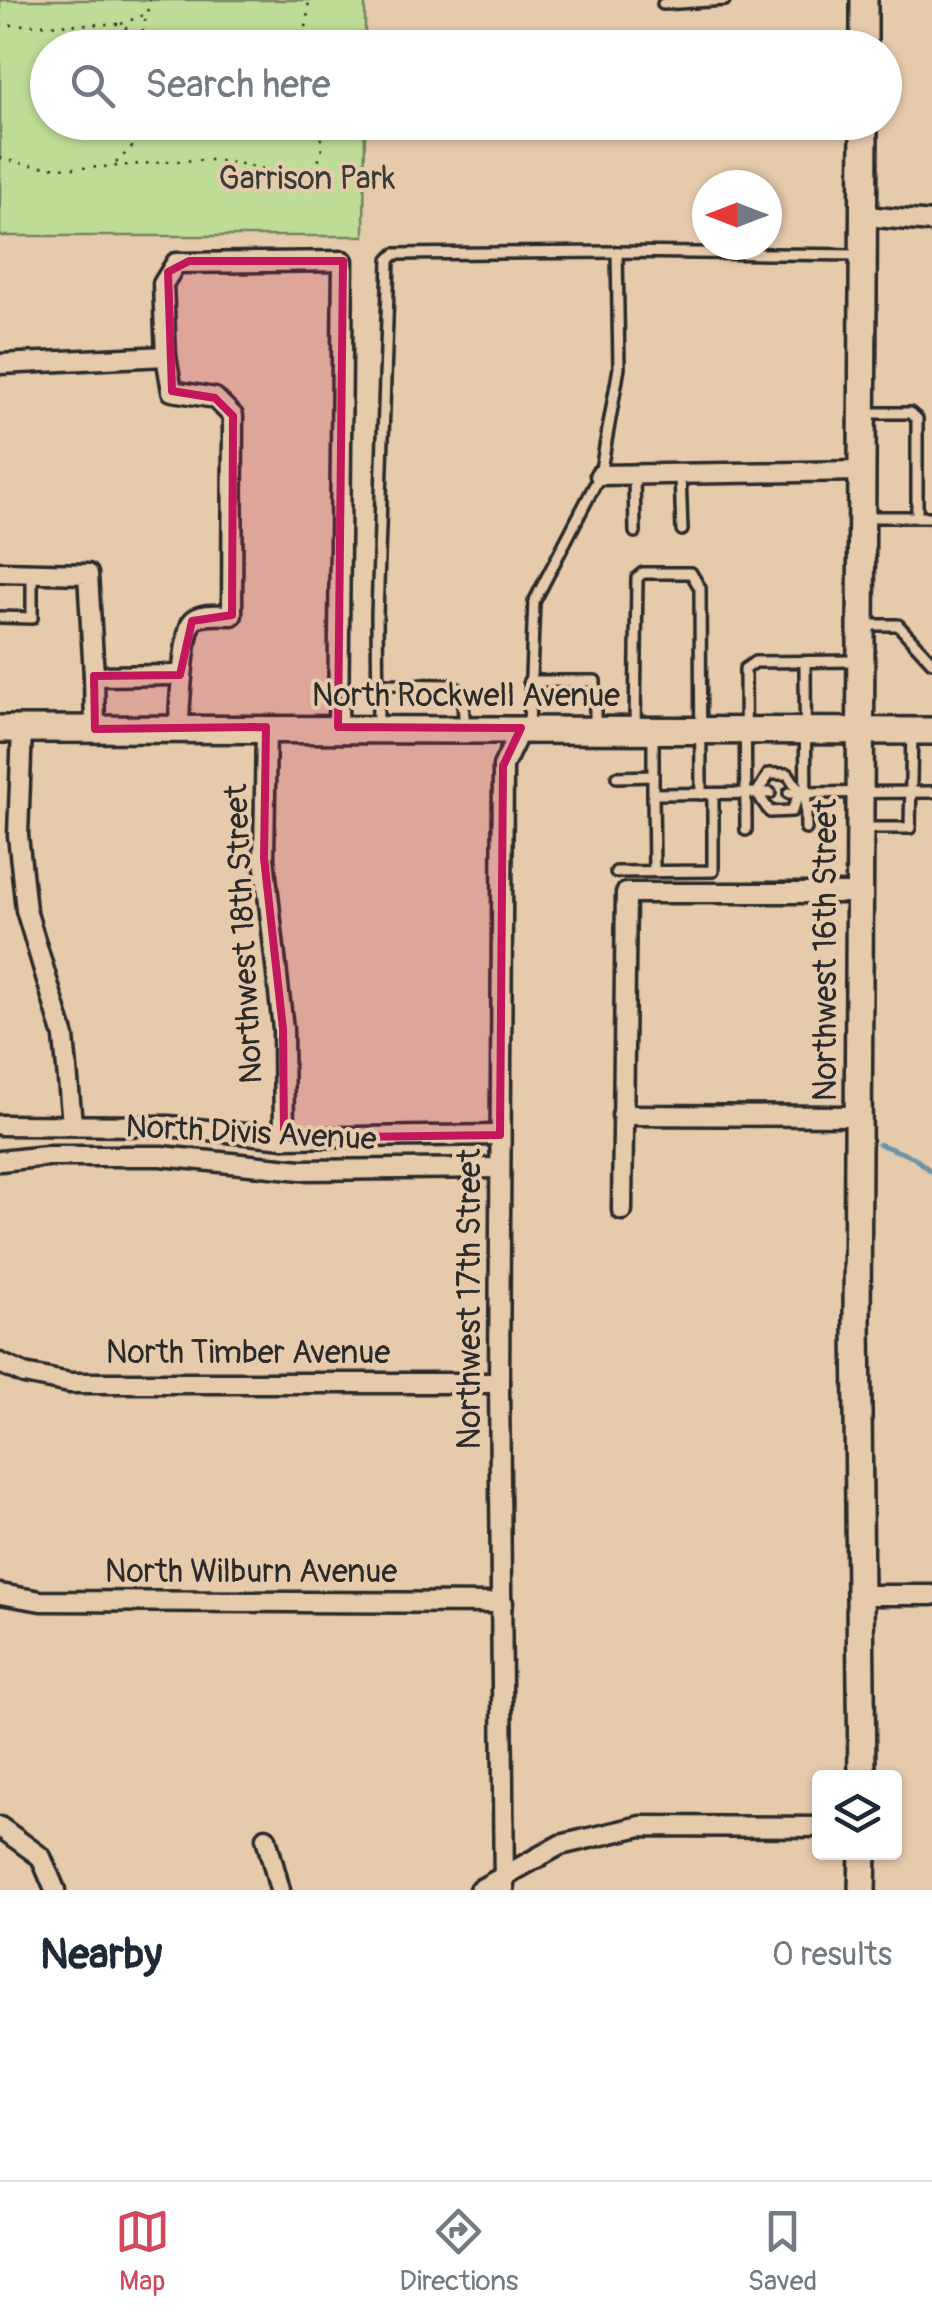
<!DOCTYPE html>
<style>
:root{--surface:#fff;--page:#f6f6f7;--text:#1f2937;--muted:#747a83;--line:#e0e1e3;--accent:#d1495b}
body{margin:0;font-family:Pangolin,sans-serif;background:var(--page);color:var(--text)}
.controls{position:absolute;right:30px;bottom:30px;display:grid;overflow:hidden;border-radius:10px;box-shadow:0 2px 8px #0004}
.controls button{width:90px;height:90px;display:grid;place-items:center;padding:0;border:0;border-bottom:2px solid var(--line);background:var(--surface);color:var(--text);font:50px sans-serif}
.compass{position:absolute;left:692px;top:170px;width:90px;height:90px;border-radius:50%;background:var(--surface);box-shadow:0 2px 8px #0004;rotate:270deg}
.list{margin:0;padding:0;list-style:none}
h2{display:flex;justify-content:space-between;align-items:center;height:130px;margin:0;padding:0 40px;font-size:42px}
h2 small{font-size:32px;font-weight:400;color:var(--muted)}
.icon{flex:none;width:55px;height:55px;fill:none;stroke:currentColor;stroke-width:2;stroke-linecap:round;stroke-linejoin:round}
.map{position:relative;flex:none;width:932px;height:1890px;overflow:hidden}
.search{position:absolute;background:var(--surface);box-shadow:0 2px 8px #0004;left:30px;right:30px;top:30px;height:110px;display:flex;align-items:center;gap:25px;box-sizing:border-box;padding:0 35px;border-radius:55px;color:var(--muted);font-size:38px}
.sheet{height:290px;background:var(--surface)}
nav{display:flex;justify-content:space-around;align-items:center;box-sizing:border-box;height:140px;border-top:2px solid var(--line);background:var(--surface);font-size:28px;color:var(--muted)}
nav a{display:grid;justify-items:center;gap:5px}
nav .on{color:var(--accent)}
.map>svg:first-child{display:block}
.green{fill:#bddc95;stroke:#748460;stroke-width:2.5}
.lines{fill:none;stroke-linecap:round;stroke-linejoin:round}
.stream{stroke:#6e93a8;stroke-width:5}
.lane-casing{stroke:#2b2b2b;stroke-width:16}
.street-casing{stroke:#2b2b2b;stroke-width:25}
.secondary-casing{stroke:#2b2b2b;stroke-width:32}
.path{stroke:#2b2b2b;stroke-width:2.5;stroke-dasharray:2.5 8;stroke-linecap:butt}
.lane{stroke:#e5caac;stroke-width:9}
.street{stroke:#e5caac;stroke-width:18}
.secondary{stroke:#e5caac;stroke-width:25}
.marked{fill:#c2185b;fill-opacity:0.2;stroke:#c2185b;stroke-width:8;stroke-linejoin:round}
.labels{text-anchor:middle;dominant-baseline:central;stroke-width:8;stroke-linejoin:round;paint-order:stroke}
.park-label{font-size:32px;fill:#3a3d36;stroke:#e5caac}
.street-label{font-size:32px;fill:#2b2b2b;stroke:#e5caac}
</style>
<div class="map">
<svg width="932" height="1890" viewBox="0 0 932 1890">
<rect width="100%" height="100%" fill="#e5caac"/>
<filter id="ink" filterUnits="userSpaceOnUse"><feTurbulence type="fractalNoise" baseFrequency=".01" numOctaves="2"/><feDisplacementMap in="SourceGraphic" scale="20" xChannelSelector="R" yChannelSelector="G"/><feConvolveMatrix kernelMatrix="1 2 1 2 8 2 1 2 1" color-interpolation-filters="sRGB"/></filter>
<g filter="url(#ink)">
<path class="green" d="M0,0h365v47l-317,1v74l317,1 -1,113h-364z"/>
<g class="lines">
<path class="stream" d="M879,1144l34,13 19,15"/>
<g class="lane-casing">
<g id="lane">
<path d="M663,4l62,-4"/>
<path d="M866,413h44l7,6v98"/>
<path d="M680,474l2,56"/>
<path d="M634,475l1,57"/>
<path d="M865,517h67"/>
<path d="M0,617l32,1v-46"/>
<path d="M863,625h35l34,37"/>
<path d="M805,662l1,167"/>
<path d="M529,681h66v47"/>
<path d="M377,684l74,1 11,7 3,36"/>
<path d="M529,725l5,-123 66,-127 19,-107 -2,-116 243,3"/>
<path d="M378,726l-1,-111 12,-355 6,-6 222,-2"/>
<path d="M635,726l2,-148 6,-5h48l9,15 1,206"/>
<path d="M653,732v62l117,-1"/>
<path d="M617,777l36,-1"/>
<path d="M757,793l13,19 22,-1 8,-19"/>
<path d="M757,793l12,-19h19l12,18"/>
<path d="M789,793l143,-1"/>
<path d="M653,794l1,77"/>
<path d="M862,828h48l2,-97"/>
<path d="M746,830l-1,-161 10,-7 102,-1"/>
<path d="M616,872l97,-1v-77"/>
</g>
</g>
<g class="street-casing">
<g id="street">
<path d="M865,216l67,6"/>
<path d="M166,356l6,35 43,7 18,18 -1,199c-11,0 -32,-3 -40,7 -8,10 -13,89 -13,106"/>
<path d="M0,364l166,-8 -3,-72 13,-21 167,-2 -5,466"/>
<path d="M600,475l263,-4"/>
<path d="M0,572l88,2 6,102"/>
<path d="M266,727l-2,131 19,171 1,109"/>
<path d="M22,729l-4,106 8,75 38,127 8,86"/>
<path d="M95,729l-1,-53 86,-1"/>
<path d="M622,1115l236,1"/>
<path d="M0,1125l169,1 115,12 216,-3"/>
<path d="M0,1161l47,-5h114l140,14 199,-2"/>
<path d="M622,1210l4,-317h233"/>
<path d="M0,1363l24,11 46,9h429"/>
<path d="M0,1594l41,7 462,2"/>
<path d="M861,1595h71"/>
<path d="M0,1827l41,30 14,33"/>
<path d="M266,1838l14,52"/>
<path d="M479,1890l81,-45 81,-19 179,1"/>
<path d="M504,1890l-5,-507 4,-617 18,-38"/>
</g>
</g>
<g class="secondary-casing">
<g id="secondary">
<path d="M864,0v48"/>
<path d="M0,729l932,2"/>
<path d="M862,1778l-5,-456 7,-1200"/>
<path d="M862,1890l1,-38"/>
</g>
</g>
<g class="path">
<path d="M121,24l25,-10"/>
<path d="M0,25l120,-1 16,11 3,12"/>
<path d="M140,42l10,-42"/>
<path d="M304,48l5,-48"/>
<path d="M0,158c68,21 139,2 209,2 32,1 61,13 92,14 26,-11 23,-29 16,-52"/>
<path d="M116,163l16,-16 4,-25"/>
</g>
<use href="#lane" class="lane"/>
<use href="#street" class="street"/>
<use href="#secondary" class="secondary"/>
</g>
</g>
<path class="marked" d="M189,261h154l-5,466 183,1 -18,38 -3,369 -216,3 -1,-109 -19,-171 2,-131 -171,2 -1,-53 86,-1 12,-54 40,-6 1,-199 -18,-18 -43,-7 -4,-119z"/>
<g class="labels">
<g class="park-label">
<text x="307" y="179">Garrison Park</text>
</g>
<g class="street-label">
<text x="466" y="696">North Rockwell Avenue</text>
<text transform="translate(244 934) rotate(-93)">Northwest 18th Street</text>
<text transform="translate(826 950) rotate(-90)">Northwest 16th Street</text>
<text transform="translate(251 1133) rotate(3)">North Divis Avenue</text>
<text transform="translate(470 1299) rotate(-90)">Northwest 17th Street</text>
<text x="248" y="1353">North Timber Avenue</text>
<text x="251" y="1572">North Wilburn Avenue</text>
</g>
</g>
</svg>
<div class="controls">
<button><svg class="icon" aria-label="layers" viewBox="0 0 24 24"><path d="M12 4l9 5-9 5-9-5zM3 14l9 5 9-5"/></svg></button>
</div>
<svg class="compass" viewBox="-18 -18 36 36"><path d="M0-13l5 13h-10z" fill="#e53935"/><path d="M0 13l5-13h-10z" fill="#747a83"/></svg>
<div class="search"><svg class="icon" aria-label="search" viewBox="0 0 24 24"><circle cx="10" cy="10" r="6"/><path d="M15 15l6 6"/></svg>Search here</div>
</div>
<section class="sheet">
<h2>Nearby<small>0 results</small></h2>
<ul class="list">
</ul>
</section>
<nav>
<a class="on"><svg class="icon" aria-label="map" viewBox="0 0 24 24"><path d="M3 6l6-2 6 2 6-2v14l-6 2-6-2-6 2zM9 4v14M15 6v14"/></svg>Map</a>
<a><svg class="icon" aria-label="directions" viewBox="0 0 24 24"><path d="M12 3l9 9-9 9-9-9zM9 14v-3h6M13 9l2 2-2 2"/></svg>Directions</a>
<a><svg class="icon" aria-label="saved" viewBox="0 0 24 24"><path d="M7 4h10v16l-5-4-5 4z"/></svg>Saved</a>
</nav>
